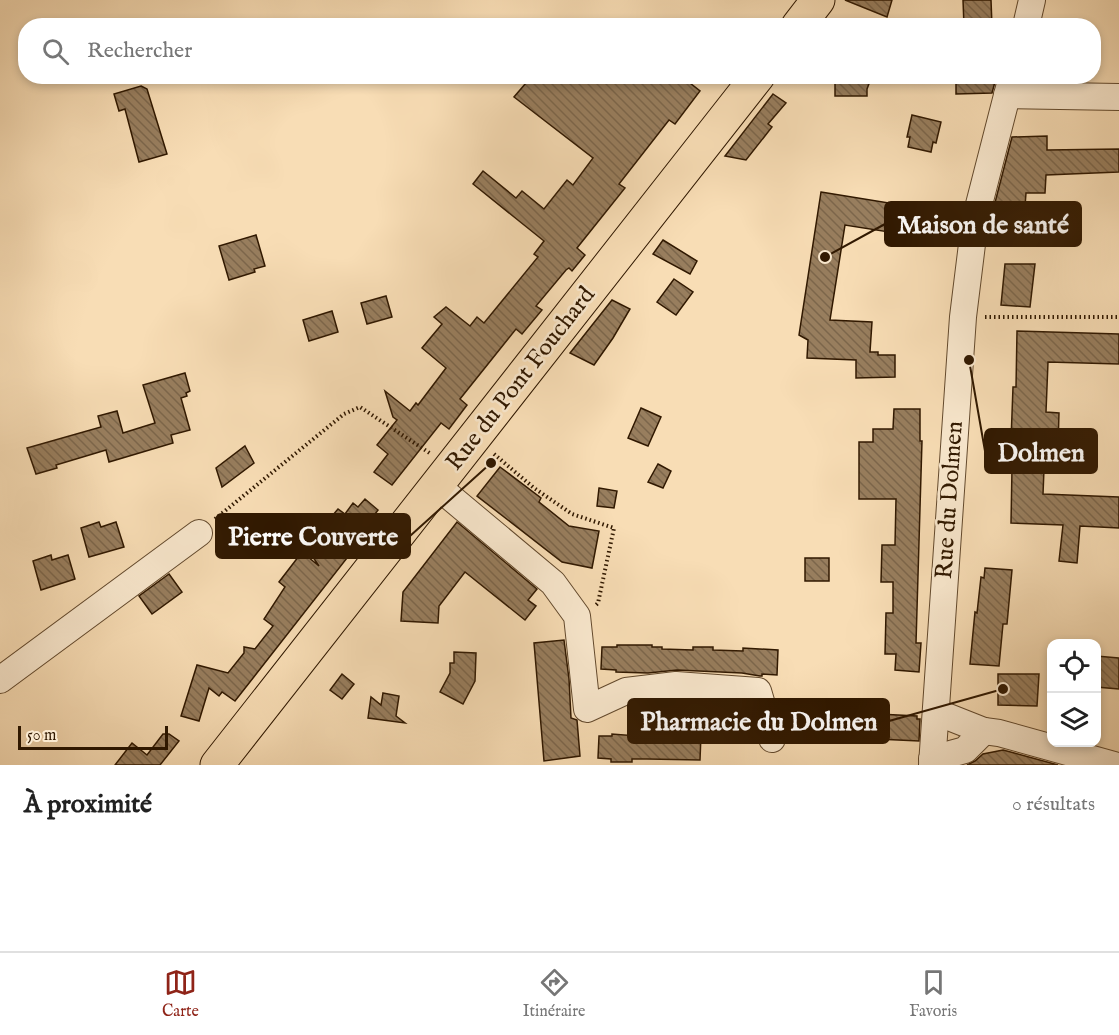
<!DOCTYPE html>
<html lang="fr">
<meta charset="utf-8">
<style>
:root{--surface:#fff;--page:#f6f6f6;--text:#222;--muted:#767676;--line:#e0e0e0;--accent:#8f2418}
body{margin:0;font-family:"IM FELL English",serif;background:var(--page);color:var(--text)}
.controls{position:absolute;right:18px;bottom:18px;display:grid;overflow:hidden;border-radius:12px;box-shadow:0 3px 9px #0003}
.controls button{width:54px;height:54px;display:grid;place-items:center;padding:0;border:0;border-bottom:2px solid var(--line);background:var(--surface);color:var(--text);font:30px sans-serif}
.scale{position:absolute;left:18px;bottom:15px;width:150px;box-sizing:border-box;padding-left:6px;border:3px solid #301800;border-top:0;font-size:16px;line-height:21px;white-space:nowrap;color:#301800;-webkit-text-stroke:4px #fae9cf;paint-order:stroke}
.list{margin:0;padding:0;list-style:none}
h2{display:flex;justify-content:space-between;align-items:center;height:78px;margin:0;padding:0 24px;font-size:26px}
h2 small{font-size:20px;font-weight:400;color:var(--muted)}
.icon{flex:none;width:33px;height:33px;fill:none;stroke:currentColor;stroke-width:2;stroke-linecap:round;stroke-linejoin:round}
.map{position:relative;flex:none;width:1119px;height:765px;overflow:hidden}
.search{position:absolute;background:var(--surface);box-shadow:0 3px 9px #0003;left:18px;right:18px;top:18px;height:66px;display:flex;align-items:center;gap:15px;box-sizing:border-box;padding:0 21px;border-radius:24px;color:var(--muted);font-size:22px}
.sheet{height:186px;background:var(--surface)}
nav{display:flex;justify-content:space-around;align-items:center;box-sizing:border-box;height:84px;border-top:2px solid var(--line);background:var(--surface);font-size:16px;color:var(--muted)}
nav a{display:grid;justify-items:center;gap:3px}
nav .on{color:var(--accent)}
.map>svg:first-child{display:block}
.building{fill:url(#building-back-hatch);stroke:#301800;stroke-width:1.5}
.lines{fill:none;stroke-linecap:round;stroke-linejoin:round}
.minor-casing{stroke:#62492d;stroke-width:28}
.major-casing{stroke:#301800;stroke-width:35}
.path{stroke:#301800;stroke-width:4;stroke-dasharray:1.5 3;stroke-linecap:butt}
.minor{stroke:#fae9cf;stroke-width:26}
.major{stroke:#f8ddb5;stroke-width:33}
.labels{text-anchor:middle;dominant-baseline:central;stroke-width:5;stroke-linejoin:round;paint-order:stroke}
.street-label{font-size:24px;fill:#301800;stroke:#fae9cf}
.leader{fill:none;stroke:#301800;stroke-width:2}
.callout-dot{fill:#301800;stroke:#fae9cf;stroke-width:2}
.callout{fill:#301800;stroke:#301800;stroke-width:2}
.callout-label{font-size:26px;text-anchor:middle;font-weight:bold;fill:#fff}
</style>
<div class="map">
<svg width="1119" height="765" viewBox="0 0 1119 765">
<defs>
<pattern id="building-back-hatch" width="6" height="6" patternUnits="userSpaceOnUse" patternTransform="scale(1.5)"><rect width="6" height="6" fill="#987e5e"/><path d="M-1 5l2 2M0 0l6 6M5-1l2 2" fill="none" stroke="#7c664b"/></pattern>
</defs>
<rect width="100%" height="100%" fill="#f8ddb5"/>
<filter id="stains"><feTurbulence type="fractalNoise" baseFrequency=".00333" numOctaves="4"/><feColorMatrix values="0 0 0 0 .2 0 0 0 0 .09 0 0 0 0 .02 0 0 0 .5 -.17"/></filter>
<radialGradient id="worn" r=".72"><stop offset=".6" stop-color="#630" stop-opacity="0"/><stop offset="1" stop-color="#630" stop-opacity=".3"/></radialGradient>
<g class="building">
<path d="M845,0h47l-5,17z"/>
<path d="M963,0h28l1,26h-28z"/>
<path d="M532,76h149l19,15 -25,33 -6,-4 -50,64 6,4 -48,60 8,7 -13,16 -3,-3 -3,2 -30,36 6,4 -20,24 -6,-5 -56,70 7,6 -18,24 -8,-6 -49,62 -18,-13 14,-18 -11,-9 20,-25 -4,-3 -8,-26 25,20 6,-8 2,2 28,-37 -24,-20 20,-24 -8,-7 12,-10 24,19 7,-9 7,6 54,-66 -4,-3 10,-13 -71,-57 10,-13 33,27 6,-7 22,18 23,-29 6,5 20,-27 -79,-61z"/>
<path d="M844,76h28l-5,13v7h-32v-17l8,-1z"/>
<path d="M996,78l-4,15 -36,1v-14z"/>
<path d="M141,86l6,3 20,65 -28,8 -14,-53 -6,2 -5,-17z"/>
<path d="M773,94l13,9 -18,21 4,3 -26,33 -21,-4z"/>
<path d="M912,115l29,7 -5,21 -3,-1 -2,10 -23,-5 2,-10h-3z"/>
<path d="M1047,136v14l72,-1v23l-73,3 -1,18h-19l-2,27 -33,-2 21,-81z"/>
<path d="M821,192l130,21 -5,28 -101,-16 -15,95 42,2 -2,30h8v3h17v22l-39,1v-18l-49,-2 1,-18 -9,-5z"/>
<path d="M256,235l9,31 -11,3 1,3 -26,8 -10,-34z"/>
<path d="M663,240l34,21 -7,13 -37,-20z"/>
<path d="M1005,264h30l-5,43 -29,-2z"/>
<path d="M674,279l19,13 -17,23 -19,-13z"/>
<path d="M386,296l6,21 -25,7 -6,-21z"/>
<path d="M612,300l18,9 -17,29 -19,27 -24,-12z"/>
<path d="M332,311l6,21 -29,9 -6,-21z"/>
<path d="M1017,331l102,3v30l-71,-2 -2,50 13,1 -1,33 -13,-1 -2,49 76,3v31l-39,-2 -3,37 -18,-2 4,-36 -52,-2 1,-55h-2l3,-81h3z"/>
<path d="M185,373l5,18 -4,2 1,3 -6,2 9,32 -19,5 2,8 -64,19 -3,-12 -50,15 1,3 -21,6 -9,-26 74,-21 -3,-11 19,-5 6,22 32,-10 -12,-38z"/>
<path d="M641,408l20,9 -13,29 -20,-8z"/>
<path d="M894,409h26v32h2l-6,202h5l-2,29 -24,-2 1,-16h-11l1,-41h7v-31h-12l1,-37h13l1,-46h-37v-57h14v-13h20z"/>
<path d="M245,446l9,17 -32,24 -6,-19z"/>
<path d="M658,464l13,7 -8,17 -15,-6z"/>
<path d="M500,467l41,31 -2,4 30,24 30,5 -7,37 -30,-6 -85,-66z"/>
<path d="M599,488l18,3 -3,17 -17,-2z"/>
<path d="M365,499l13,11 -6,8 4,3 -141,180 -13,-9 -3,4 -10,-8 -10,33 -18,-5 16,-51 31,8 16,-20v-6l11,2 18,-23 -9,-7 21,-32 -6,-5 23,-30 17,14 -13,-19 32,-38 7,5 8,-11 5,4z"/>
<path d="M99,522l2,5 15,-5 8,25 -35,10 -8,-29z"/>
<path d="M457,522l80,67 -9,11 8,6 -11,14 -60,-48 -26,34 -1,17 -37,-2 2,-29z"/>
<path d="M51,555l1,5 16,-5 7,24 -34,11 -8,-29z"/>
<rect x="805" y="558" width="24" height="23"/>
<path d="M985,568l27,2 -5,54h-4l-4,42 -29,-2 5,-52 2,1 4,-36 3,1z"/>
<path d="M169,574l13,18 -30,22 -13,-18z"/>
<path d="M564,640l5,39 2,39 6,2 3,36 -36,5 -10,-118z"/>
<path d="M617,645h35v2h10v2l31,1v-3h20v3l30,1v-3l35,2 -1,25 -15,-1v2h-2l-18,-3 -65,-3 -29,3 -32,-1v-2l-15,-1 1,-22h15z"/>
<path d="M454,652l22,1 -1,28 -12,23 -23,-12 10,-19v-10h4z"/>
<path d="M1096,656l23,2v31l-23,-2z"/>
<path d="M342,674l12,10 -12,15 -12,-9z"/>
<path d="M998,674h41l-2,32 -39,-1z"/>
<path d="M383,693l16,3 -3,20 9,7 -37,-5 3,-21 10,8z"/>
<path d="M664,708l38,1 -2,51 -53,-1h-15v3h-21v-3l-13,-1 1,-22h13v-2l51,4z"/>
<path d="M878,714l39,2v3h3l-1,22 -42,-2z"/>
<path d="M163,734h6l10,7 -19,24h-45l17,-22 15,12z"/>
<path d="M1003,750l55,15h-91l8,-4 8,-7z"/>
</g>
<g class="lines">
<g class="minor-casing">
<g id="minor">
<path d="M1026,26l6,-26"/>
<path d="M1007,95l112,2"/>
<path d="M437,486l116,97 24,33 10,93 39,-18 50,-6 82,6 14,48"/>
<path d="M0,680l199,-147"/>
<path d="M936,712l48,19 15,2 115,32"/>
<path d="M932,759l33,-9 19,-19"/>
<path d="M932,765l31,-448 12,-97 37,-144"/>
</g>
</g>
<g class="major-casing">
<g id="major">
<path d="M798,26l20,-26"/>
<path d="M217,765l541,-689"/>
</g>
</g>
<g class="path">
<path d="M985,317h134"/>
<path d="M494,454l40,34 38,26 42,14 -16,75 -2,2"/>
<path d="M215,519l129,-105 16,-7 71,47"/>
</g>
<use href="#minor" class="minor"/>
<use href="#major" class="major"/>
</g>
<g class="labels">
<g class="street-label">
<text transform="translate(521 379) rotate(-52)">Rue du Pont Fouchard</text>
<text transform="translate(950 500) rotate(-86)">Rue du Dolmen</text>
</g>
</g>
<path class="leader" d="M825 257L885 224M969 360L985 451M491 463L410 536M1003 689L889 721"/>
<g class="callout-dot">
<circle cx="825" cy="257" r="6"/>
<circle cx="969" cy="360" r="6"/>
<circle cx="491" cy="463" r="6"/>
<circle cx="1003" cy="689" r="6"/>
</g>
<g class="callout">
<rect x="885" y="202" width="196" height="44" rx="6"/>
<rect x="985" y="429" width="112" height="44" rx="6"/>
<rect x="216" y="514" width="194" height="44" rx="6"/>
<rect x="628" y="699" width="261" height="44" rx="6"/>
</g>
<g class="callout-label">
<text x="983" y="233">Maison de santé</text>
<text x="1041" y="461">Dolmen</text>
<text x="313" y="545">Pierre Couverte</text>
<text x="759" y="730">Pharmacie du Dolmen</text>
</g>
<rect width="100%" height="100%" filter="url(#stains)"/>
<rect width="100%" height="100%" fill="url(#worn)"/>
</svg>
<div class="controls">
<button><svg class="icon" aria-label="locate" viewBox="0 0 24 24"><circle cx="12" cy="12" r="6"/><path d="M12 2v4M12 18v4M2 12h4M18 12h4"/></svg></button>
<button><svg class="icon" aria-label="layers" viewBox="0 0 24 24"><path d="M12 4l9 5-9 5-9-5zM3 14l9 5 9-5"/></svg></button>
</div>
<div class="scale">50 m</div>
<div class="search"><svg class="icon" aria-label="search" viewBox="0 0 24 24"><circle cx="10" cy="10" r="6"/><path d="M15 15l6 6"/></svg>Rechercher</div>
</div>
<section class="sheet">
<h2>À proximité<small>0 résultats</small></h2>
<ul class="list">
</ul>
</section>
<nav>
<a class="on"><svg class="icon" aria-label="map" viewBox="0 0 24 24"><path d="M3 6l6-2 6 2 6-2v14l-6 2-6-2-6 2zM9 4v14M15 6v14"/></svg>Carte</a>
<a><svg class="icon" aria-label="directions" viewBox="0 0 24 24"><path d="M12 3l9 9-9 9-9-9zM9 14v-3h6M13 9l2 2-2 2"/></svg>Itinéraire</a>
<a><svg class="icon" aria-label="saved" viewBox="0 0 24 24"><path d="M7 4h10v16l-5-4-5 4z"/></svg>Favoris</a>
</nav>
